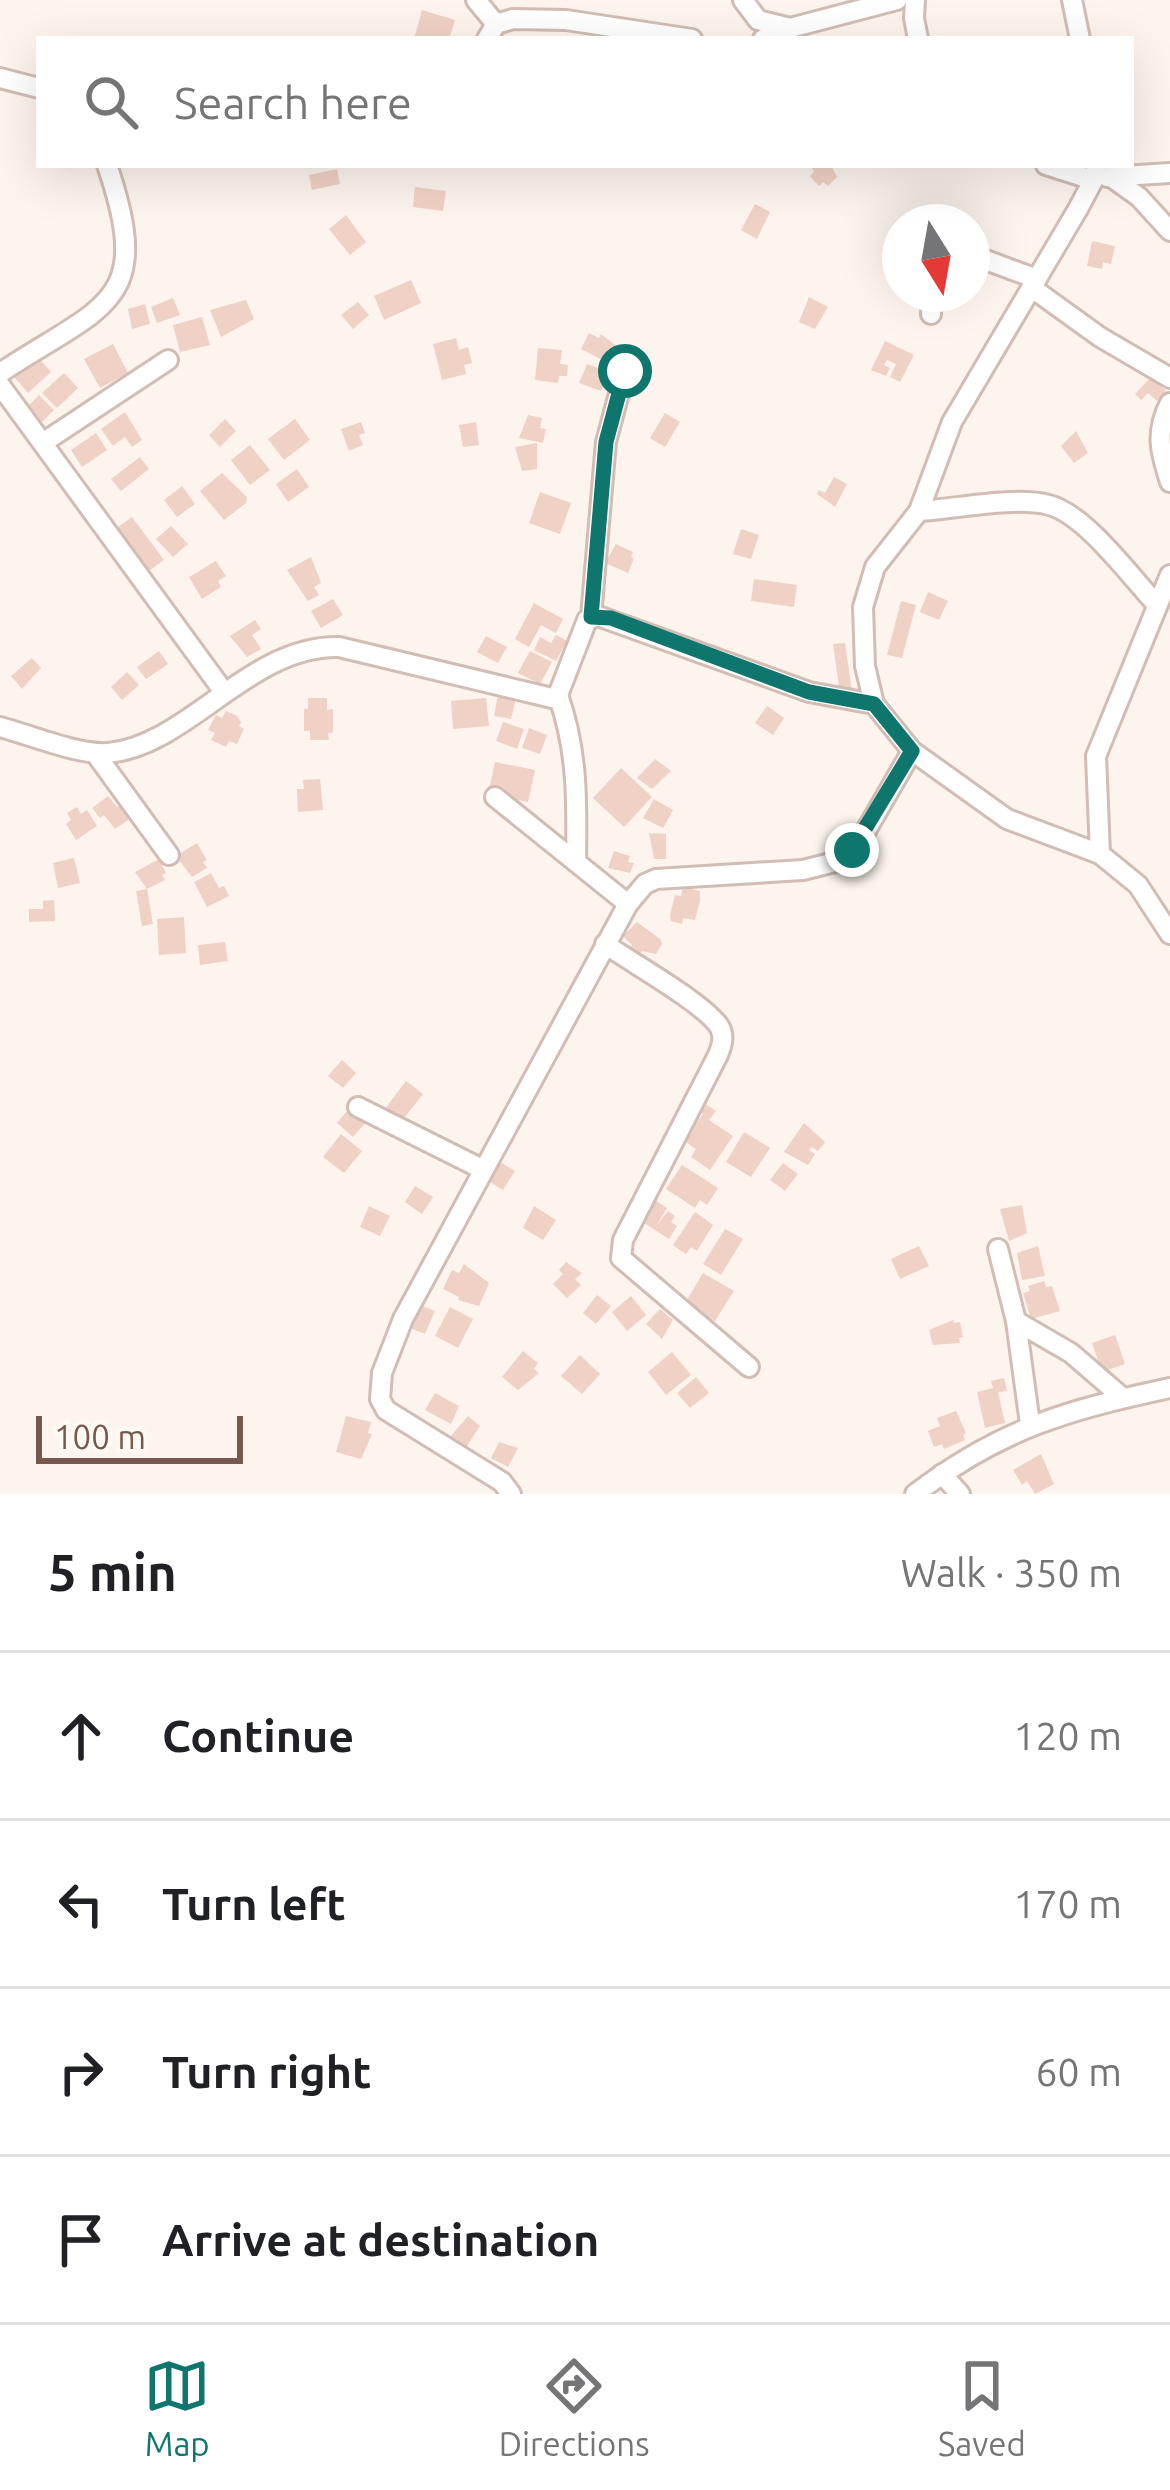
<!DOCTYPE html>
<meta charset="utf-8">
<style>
:root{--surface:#fff;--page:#f2f2f2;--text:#202124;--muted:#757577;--line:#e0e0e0;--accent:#0f766e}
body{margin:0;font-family:Ubuntu,sans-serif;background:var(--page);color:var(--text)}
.compass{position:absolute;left:882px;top:204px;width:108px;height:108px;border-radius:50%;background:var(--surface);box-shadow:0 12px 48px #0002;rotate:169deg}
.scale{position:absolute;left:36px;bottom:30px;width:207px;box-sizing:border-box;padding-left:12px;border:6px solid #77584f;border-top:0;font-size:33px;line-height:42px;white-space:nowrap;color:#77584f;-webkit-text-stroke:9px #fef9f3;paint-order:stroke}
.stop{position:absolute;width:36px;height:36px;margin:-27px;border:9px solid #0f766e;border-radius:50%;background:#fff}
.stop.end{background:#0f766e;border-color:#fff;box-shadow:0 3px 12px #0008}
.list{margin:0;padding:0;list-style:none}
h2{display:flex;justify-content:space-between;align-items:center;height:156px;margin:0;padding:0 48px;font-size:51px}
h2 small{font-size:39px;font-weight:400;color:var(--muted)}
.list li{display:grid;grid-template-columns:78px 1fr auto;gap:36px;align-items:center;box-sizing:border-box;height:168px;padding:0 48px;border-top:3px solid var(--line)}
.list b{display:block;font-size:45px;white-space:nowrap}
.list em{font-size:39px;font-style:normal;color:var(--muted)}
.icon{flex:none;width:66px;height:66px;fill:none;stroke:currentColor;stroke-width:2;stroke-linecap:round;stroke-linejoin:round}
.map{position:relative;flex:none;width:1170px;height:1494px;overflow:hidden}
.search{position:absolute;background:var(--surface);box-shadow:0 12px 48px #0002;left:36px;right:36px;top:36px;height:132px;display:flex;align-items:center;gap:30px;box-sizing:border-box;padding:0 42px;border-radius:0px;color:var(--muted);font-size:45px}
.sheet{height:828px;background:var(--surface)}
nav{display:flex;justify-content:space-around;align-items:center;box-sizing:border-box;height:168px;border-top:3px solid var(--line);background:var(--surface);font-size:33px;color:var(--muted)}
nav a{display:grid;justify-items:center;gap:6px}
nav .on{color:var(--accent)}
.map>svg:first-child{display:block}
.building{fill:#f0d1c5}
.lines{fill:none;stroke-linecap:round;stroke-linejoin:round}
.minor-casing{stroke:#d1bdb4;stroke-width:24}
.minor{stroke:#fff;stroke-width:18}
.route{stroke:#0f766e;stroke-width:15}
</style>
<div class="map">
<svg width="1170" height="1494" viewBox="0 0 1170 1494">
<rect width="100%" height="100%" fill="#fcf4ed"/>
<g class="building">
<path d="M422,10l33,10 -6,19 -34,-3z"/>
<path d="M811,165h20l6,12 -9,9 -5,-4 -4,4 -9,-10 4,-4z"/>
<path d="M337,169l3,15 -28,6 -3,-15z"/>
<path d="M415,187l31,4 -3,20 -30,-4z"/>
<path d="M755,204l15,8 -13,27 -16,-9z"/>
<path d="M346,215l20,27 -16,13 -21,-26z"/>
<path d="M1092,241l23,5 -4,18 -8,-2 -1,7 -15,-3z"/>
<path d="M411,280l10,23 -37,17 -10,-24z"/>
<path d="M809,297l19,10 -13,22 -16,-7z"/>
<path d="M173,298l7,17 -23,8 -6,-16z"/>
<path d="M246,300l8,19 -33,18 -11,-27z"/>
<path d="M358,302l11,13 -16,14 -12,-14z"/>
<path d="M145,304l5,20 -18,5 -4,-20z"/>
<path d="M202,317l8,28 -30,7 -7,-27z"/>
<path d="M589,333l10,5 2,-4 18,14 -9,16 -29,-15z"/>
<path d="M456,338l3,12 9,-3 4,16 -8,2 2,9 -24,6 -9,-36z"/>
<path d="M885,341l29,14 -14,27 -10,-5 6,-13 -9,-4 -3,5 6,3 -4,8 -15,-6z"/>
<path d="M113,344l15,29 -28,15 -16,-29z"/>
<path d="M538,348l24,2 -2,14 8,1 -1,11h-8l-1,7 -23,-3z"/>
<path d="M36,355l15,17 -23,21 -15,-17z"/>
<path d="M587,364l22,8 -8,19 -22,-8z"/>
<path d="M64,373l14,15 -21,20 -15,-15z"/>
<path d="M1151,377l15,14 -9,10 -9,-8 -7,7 -6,-6z"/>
<path d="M39,395l15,15 -16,16 -15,-15z"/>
<path d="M125,412l17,28 -10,7 -7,-10 -12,9 -12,-17z"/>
<path d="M665,413l15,9 -15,25 -15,-9z"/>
<path d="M528,415l14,3 -2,10 6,1 -3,14 -24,-5z"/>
<path d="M225,419l11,12 -16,16 -11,-12z"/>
<path d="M295,419l15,21 -26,20 -16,-21z"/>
<path d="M361,422l4,11 -6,2 4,10 -14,6 -8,-22z"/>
<path d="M476,422l3,23 -16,2 -4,-22z"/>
<path d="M1076,431l12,22 -14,10 -13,-17z"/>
<path d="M96,433l11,17 -25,17 -11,-17z"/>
<path d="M537,443v26l-15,2 -7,-24z"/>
<path d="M250,445l20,25 -20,15 -19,-25z"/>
<path d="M140,457l9,12 -28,22 -10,-12z"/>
<path d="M297,469l12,18 -21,15 -12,-18z"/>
<path d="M222,473l25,24 -1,6 -22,17 -24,-29z"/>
<path d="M834,477l13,7 -12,23 -18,-13 2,-4 6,3z"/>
<path d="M182,486l13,18 -18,13 -13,-17z"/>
<path d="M540,492l31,11 -11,31 -31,-11z"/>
<path d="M132,517l32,43 -21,15 -32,-43z"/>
<path d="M171,526l17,18 -15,13 -17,-18z"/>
<path d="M741,529l18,6 -8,24 -18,-5z"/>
<path d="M616,544l17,8 -2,5 3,1 -6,15 -23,-10z"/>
<path d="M311,557l10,26 -7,4 5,8 -11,6 -21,-31z"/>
<path d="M216,561l10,15 -8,5 3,6 -19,12 -13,-22z"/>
<path d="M754,579l43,6 -3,22 -43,-6z"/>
<path d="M928,592l20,9 -9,19 -19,-8z"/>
<path d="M333,599l10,16 -22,13 -10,-17z"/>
<path d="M901,601l15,4 -14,53 -15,-3z"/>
<path d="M534,603l29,16 -7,14 -15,-8 -12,22 -14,-8z"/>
<path d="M255,620l6,9 -9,6 9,14 -14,8 -17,-21z"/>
<path d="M556,635l11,6 -11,20 -22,-11 6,-13 11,6z"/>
<path d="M486,636l21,11 -9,16 -21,-11z"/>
<path d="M845,643l7,49 -12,2 -7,-50z"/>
<path d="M159,651l9,13 -22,15 -9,-12z"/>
<path d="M530,651l22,11 -12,22 -22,-11z"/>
<path d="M32,658l9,10 -19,21 -11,-13z"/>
<path d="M127,672l12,13 -17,15 -11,-13z"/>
<path d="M498,695l18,3 -5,21 -17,-3z"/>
<path d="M308,698h19v12l6,-1v24h-5l1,7h-19v-9h-6v-22h4z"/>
<path d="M486,698l3,28 -36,3 -2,-28z"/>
<path d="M767,706l17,12 -11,17 -18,-12z"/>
<path d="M226,711l11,5 4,6 -2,4 5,3 -7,15 -8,-3 -3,6 -15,-7 4,-7 -7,-3 8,-15 6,3z"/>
<path d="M503,722l21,7 -7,20 -21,-8z"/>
<path d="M529,728l18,7 -7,19 -18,-6z"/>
<path d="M655,759l16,12 -19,18 -15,-11z"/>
<path d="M495,762l40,8 -7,32 -40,-8z"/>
<path d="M621,768l31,29 -28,30 -31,-29z"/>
<path d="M320,779l3,31 -25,2 -1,-23h7l-1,-9z"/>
<path d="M108,796l9,11 4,-4 11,14 -17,12 -11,-14 -4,3 -8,-10z"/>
<path d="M654,799l19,11 -10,18 -20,-10z"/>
<path d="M77,807l4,7 6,-4 10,16 -21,14 -10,-16 5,-4 -4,-7z"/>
<path d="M649,833l17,1v25h-12z"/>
<path d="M197,843l10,17 -4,2 4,6 -15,9 -16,-21z"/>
<path d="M614,851l16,5 -2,6 6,1 -4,10 -22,-5z"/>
<path d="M74,858l6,25 -22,5 -5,-25z"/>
<path d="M159,859l7,14 -4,2 3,5 -18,9 6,35 -11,2 -6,-35 11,-2 -12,-17z"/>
<path d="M211,873l8,15 5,-2 5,10 -22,11 -13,-25z"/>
<path d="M683,887l17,4v10l-5,19 -12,-2 -1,6 -11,-3 -1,-6 5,-20 6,1z"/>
<path d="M54,900l1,21 -26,1v-13h14v-8z"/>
<path d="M184,917l2,36 -27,2 -2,-36z"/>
<path d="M637,922l23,17 2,5 -6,10 -14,-3 -3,5 -10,-6 3,-5 -9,-9z"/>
<path d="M225,942l3,19 -28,4 -2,-20z"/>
<path d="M342,1060l14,13 -13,15 -15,-12z"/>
<path d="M406,1081l17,13 -22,28 -16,-13z"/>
<path d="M702,1102l14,9 -7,9 24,16 -23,34 -19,-13 5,-8 -12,-8 19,-27 -7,-5z"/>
<path d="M349,1109l16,14 -12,14 -16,-14z"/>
<path d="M804,1123l21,19 -7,9 -6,-4 -3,3 6,4 -7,11 -24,-13z"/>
<path d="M744,1132l26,16 -19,29 -25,-15z"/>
<path d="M341,1134l21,17 -18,22 -21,-16z"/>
<path d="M494,1158l21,13 -12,19 -21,-13z"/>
<path d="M783,1163l15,11 -13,17 -15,-11z"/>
<path d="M682,1165l36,23 -11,17 -7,-5 -5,8 -29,-19z"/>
<path d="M415,1186l18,11 -11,17 -17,-12z"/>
<path d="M655,1200l12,8 -11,18 12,-15 7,5 -4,6 6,4 -8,13 -28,-18z"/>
<path d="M1022,1205l5,28 -18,8 -9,-32z"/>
<path d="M369,1206l21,10 -10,20 -20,-9z"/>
<path d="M534,1206l22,14 -13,20 -20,-12z"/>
<path d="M695,1212l18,13 -16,26 -6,-4 -5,7 -13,-9z"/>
<path d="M725,1229l18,10 -22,36 -18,-11z"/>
<path d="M919,1246l10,20 -29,13 -9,-20z"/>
<path d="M1038,1246l7,30 -23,4 -5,-27z"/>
<path d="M566,1262l16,11 -7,6 6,6 -14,13 -14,-14 10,-10 -4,-4z"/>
<path d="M464,1264l25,19 -10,23 -21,-6 1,-3 -16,-8 9,-19 7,3z"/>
<path d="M703,1273l31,18 -19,30 -30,-18z"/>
<path d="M1044,1281l2,6 6,-1 8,25 -29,8 -8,-26 7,-2 -2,-5z"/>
<path d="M597,1295l14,11 -15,18 -13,-11z"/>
<path d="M631,1296l15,19 -19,16 -15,-19z"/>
<path d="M415,1303l20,8 -10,23 -20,-8z"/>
<path d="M450,1307l23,12 -15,29 -23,-12z"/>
<path d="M660,1309l13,11 -11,19 -16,-15z"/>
<path d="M953,1320l1,3 6,-1 3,15 -4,1 1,5 -27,2 -4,-15z"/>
<path d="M1115,1335l10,29 -23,8 -10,-29z"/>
<path d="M523,1351l15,12 -4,6 5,4 -21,17 -16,-13z"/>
<path d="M672,1352l19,23 -25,20 -18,-23z"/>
<path d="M580,1355l20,19 -18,20 -21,-18z"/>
<path d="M696,1377l13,16 -19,15 -13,-15z"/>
<path d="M1004,1378l3,13 -9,1 7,31 -20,5 -8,-36 16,-4 -2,-7z"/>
<path d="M435,1393l24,13 -8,18 -26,-14z"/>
<path d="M956,1411l10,22 -3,2 2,5 -21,9 -2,-5 -8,3 -6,-16 12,-5 -3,-8z"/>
<path d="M346,1416l25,6 -3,11 4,1 -11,25 -25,-7z"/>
<path d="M468,1416l12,10 -19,29 -15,-13z"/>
<path d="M499,1442l19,6 -10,19 -17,-9z"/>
<path d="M1041,1454l13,30 -19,10 -8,-13 -5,4 -9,-15z"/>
</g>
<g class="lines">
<g class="minor-casing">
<g id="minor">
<path d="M476,0l20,24"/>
<path d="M743,0l15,20 32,8"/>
<path d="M915,0l-1,18 4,21"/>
<path d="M1072,0l8,39"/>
<path d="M487,39l9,-15 17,-5 53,1 126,19"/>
<path d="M763,39l27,-11 107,-28"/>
<path d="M0,78l39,10"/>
<path d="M1046,165l47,15"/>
<path d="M1096,165v10l-18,34 -126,213 -33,89 -44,56 -12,40 2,59 9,38 38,47 95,68 93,35 38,31 32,49"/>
<path d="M1107,177l63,-4"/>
<path d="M1111,177l28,20 31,34"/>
<path d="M972,255l65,24"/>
<path d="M1032,288l68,49 70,41"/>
<path d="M931,314l1,-20"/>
<path d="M0,373c104,-69 155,-68 107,-208"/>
<path d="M0,385l224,307"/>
<path d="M1170,403c-15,29 -10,48 0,79"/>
<path d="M44,442l124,-82"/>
<path d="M919,511c37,-2 95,-15 130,-6 36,9 82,72 108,100"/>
<path d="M591,617l15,-175 19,-71"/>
<path d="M558,695c20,56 19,108 18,167"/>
<path d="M0,727c30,8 78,28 108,26 80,-7 141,-108 231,-106l213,51 6,-3 29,-75 11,-4 211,76 65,12"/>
<path d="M95,753l74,102"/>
<path d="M495,797l133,107"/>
<path d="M1100,854l-4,-98 74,-181"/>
<path d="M605,944c27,19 97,58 114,82 6,10 3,19 -1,29l-95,185 -2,18 128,109"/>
<path d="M358,1107l124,62"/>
<path d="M998,1249l18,72 14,103"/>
<path d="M1016,1321l55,32 52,45"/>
<path d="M942,1474l18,20"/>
<path d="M511,1494l-9,-12 -116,-72 -6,-11 2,-26 21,-54 225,-415 17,-20 11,-5 147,-9 36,-9 25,-27 48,-83"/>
<path d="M915,1494c85,-65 152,-84 255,-106"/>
</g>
</g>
<use href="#minor" class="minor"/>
</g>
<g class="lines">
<path class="route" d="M625,371l-19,71 -15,175 20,1 198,74 65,12 38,47 -60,99"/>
</g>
</svg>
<svg class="compass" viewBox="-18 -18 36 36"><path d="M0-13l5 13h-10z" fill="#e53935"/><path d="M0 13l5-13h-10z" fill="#757577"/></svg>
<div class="scale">100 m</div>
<div class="stop" style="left:625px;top:371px"></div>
<div class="stop end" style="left:852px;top:850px"></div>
<div class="search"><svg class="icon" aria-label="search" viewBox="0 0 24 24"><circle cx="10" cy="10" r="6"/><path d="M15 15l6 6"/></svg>Search here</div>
</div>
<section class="sheet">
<h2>5 min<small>Walk · 350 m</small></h2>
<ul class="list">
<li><svg class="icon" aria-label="ahead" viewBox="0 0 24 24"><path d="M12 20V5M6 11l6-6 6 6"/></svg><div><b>Continue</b></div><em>120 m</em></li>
<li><svg class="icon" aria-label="left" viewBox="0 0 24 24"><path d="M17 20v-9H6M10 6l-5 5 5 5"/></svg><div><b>Turn left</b></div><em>170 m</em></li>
<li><svg class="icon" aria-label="right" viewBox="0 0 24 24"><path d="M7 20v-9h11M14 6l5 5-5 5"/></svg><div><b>Turn right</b></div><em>60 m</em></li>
<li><svg class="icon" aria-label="arrive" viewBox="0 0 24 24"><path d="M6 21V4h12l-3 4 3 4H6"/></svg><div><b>Arrive at destination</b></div></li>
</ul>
</section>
<nav>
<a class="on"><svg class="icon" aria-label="map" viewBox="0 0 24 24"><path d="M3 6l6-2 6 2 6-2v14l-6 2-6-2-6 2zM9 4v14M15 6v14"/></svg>Map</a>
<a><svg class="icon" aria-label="directions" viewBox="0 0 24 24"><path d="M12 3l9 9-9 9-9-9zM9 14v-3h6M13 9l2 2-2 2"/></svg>Directions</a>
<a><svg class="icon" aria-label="saved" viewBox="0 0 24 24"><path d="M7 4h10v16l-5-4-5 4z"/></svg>Saved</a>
</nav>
